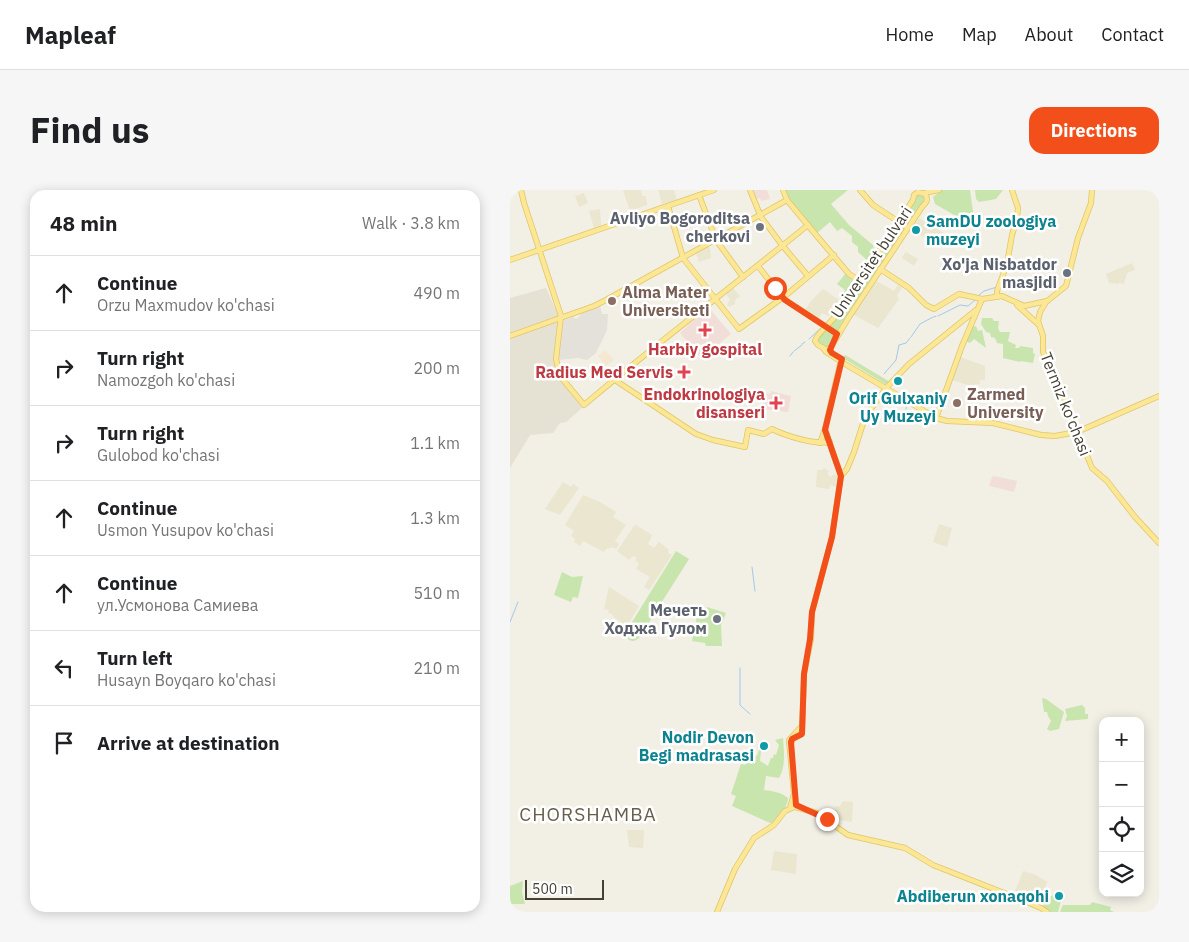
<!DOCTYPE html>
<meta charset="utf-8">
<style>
:root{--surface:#fff;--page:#f6f6f6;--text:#202124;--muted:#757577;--line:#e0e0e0;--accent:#f34f1a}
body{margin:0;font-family:"IBM Plex Sans",sans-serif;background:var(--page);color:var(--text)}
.controls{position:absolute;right:15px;bottom:15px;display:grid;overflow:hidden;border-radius:10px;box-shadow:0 2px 12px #0003}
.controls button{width:45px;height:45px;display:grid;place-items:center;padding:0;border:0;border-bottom:1px solid var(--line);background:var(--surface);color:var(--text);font:25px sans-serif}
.scale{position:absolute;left:15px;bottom:12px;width:79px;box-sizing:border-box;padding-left:5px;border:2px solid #444035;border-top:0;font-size:14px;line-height:18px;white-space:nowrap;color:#444035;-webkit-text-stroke:4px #fff;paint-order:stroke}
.stop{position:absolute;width:15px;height:15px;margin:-11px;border:4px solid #f34f1a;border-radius:50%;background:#fff}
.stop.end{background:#f34f1a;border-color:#fff;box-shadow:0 1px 5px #0008}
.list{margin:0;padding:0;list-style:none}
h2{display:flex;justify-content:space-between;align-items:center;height:65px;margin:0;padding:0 20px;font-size:21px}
h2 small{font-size:16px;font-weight:400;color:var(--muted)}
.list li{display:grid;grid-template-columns:32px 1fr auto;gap:15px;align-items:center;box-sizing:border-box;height:75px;padding:0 20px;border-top:1px solid var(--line)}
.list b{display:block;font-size:19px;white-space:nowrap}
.list p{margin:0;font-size:16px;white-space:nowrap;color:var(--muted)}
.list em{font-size:16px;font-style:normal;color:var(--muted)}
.icon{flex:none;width:28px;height:28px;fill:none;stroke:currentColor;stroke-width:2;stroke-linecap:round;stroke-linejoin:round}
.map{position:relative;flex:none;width:649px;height:722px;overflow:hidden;border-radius:15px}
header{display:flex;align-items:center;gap:30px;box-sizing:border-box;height:70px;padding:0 25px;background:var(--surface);border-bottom:1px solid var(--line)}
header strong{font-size:24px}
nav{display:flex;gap:28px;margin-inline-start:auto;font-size:18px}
.intro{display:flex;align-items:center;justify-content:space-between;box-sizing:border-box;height:120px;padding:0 30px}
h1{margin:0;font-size:35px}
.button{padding:12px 22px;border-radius:15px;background:var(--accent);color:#fff;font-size:18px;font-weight:700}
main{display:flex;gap:30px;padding:0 30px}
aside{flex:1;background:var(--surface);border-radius:15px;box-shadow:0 2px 12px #0003}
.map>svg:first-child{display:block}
.residential{fill:#e6e2d3}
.commercial{fill:#f4e8d0}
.industrial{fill:#e4e0da}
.education{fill:#ebe6cf}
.medical{fill:#f2ded8}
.green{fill:#c8e5ae}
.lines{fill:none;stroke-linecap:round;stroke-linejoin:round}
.stream{stroke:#a2c8ee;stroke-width:1}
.major-casing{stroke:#e0c665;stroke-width:6}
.major{stroke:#fbe795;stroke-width:4.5}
.route{stroke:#f34f1a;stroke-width:6}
.worship-dot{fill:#6b7280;stroke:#fff;stroke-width:2}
.culture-dot{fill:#0f9aa8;stroke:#fff;stroke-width:2}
.education-dot{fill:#8d6e63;stroke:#fff;stroke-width:2}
.health-dot{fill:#e0444e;stroke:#fff;stroke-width:2}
.labels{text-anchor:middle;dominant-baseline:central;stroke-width:5;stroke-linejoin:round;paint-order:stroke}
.worship-label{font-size:16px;font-weight:bold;fill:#5b616d;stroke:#fff;text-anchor:end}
.culture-label{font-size:16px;font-weight:bold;fill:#0d838f;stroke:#fff;text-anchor:end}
.street-label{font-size:16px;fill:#444035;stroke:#fff}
.education-label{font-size:16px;font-weight:bold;fill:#785e54;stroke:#fff;text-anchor:start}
.health-label{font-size:16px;font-weight:bold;fill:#be3a42;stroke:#fff;text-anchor:end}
.quarter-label{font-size:19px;letter-spacing:1px;fill:#675e4c;stroke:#fff}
</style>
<header>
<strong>Mapleaf</strong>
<nav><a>Home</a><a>Map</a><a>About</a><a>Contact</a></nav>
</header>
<div class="intro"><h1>Find us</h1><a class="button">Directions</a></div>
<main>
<aside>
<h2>48 min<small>Walk · 3.8 km</small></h2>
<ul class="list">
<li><svg class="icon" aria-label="ahead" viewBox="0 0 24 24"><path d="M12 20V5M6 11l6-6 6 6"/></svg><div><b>Continue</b><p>Orzu Maxmudov ko'chasi</p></div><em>490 m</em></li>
<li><svg class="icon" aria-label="right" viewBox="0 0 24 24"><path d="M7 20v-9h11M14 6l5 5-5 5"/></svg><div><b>Turn right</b><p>Namozgoh ko'chasi</p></div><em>200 m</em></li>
<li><svg class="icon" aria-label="right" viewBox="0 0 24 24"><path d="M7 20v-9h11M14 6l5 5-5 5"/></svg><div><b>Turn right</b><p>Gulobod ko'chasi</p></div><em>1.1 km</em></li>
<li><svg class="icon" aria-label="ahead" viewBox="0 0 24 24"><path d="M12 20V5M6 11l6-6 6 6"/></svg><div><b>Continue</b><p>Usmon Yusupov ko'chasi</p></div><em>1.3 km</em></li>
<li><svg class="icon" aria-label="ahead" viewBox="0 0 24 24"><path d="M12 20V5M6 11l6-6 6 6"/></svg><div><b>Continue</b><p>ул.Усмонова Самиева</p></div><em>510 m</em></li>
<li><svg class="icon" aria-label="left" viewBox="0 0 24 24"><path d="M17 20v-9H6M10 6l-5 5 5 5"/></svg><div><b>Turn left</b><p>Husayn Boyqaro ko'chasi</p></div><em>210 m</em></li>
<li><svg class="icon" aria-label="arrive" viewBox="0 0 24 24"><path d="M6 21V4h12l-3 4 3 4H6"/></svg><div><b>Arrive at destination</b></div></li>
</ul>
</aside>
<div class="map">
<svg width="649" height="722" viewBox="0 0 649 722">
<rect width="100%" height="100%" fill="#f2efe5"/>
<path class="residential" d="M36,98l12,27 -4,46 7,20 21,27 -16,14 -6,1 -7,10 -23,2 -20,33v-170z"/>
<path class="commercial" d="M95,160l9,10 -8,6 -8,-10z"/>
<path class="industrial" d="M90,115l2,9h6l-1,16 -11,23 -9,7 -9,-2 -20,2 5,-39 10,-4 3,2 5,-4 -1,-1z"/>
<g class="education">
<path d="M113,0h18l1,6h4l1,9 -17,6z"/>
<path d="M148,0h16l3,10 -15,4z"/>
<path d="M74,3l4,10 -9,4 -4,-11z"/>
<path d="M90,19l1,16 -7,3 -5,-17z"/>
<path d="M409,28l25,15 -5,11 -7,-1 -20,-14z"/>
<path d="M198,56l2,3 1,9 -12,4 -3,-9z"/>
<path d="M396,62l12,7 -4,7 -12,-8z"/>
<path d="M622,73l3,7 -8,3 -3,11 -5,-1 -1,1 -9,-1 -3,-9z"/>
<path d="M367,91l17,10 4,-6 4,3 -5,7 2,4 -21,29 -24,-13z"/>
<path d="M223,98l7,8 -5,4v4l-6,3 -2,-2 3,-6 -4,-5z"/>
<path d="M313,99l16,11 -10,16 -7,-3 -4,6 -13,-9 6,-9z"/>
<path d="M450,167l25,9v14h-5v4l-12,1 -16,-5z"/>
<path d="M314,278l5,3 -2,3 4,3 2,-2 6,1 -1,11 -8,-2 -1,4 -13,-2 1,-17h5z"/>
<path d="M53,292l8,5 2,-3 6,4 -19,27 -15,-6z"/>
<path d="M73,305l17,7 16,10 -3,5 13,8 -11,16 4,3 -3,5 -3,-2 -7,2 -2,3 -21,-11 -3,5 -6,-4 1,-3 -4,-3 3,-5 -9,-6z"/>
<path d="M429,334l13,4 -5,19 -14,-5z"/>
<path d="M126,335l16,10 -4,9 6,4 5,-6 10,8 -1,3 4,2 -23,35 -5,-3 6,-10 -14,-8 3,-5 -4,-4 2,-2 -4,-2 -4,4 -12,-9 17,-25z"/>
<path d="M99,397l30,19 -12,20 -12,-8 -3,-4 -4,-1 1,-3 -5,-1z"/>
<path d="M333,611l10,1 -1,20 -17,-3v-13h5z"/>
<path d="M117,640h17l-1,18 -14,-1z"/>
<path d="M264,661l23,3 -1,20 -25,-4z"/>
<path d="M513,681l13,4 11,7 -7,19 -17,-5v-2l-8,-3z"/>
</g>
<g class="medical">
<path d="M242,0h15l3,9 -9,2 -1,-3 -5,2z"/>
<path d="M198,117l23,27 -30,24 -21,-25 14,-13 -1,-2z"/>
<path d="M261,201l20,5 -3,16 -27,-3 4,-16 5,1z"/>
<path d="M484,286l23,5 -3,11 -25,-6 3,-9z"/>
</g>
<g class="green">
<path d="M275,0h63l-17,14 18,21 24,20 1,5 -7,10 -9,-8v-5l-6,-5v-6l-10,-8 -5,3 -7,-9 -13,11 -28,-33z"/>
<path d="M432,0h28l4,29 -11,1 -28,-16 -2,-7z"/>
<path d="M465,0h28l-7,9 -17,3 -3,-3z"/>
<path d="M412,3l4,7 -89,131 -9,17 -10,-4 -1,-7 13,-11 84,-126 1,-5z"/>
<path d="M336,83l7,8 -12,18 -1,-1 5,-8 -8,-6z"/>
<path d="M472,128h10l2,3h5l-1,7 2,4h10l-2,9 8,4 -1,3h4l1,-2 13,2v5l2,1 -2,9 -12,-2 -1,1 -17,-4v-14l-6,-1 -2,-5 -4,-1 -1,-4 -4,-1 -5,-8z"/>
<path d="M466,136l2,5 4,-1 4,18 -12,-9 -4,4 -4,-2 6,-14z"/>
<path d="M335,165l45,27 -3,3 -44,-27z"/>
<path d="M166,361l13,8 -50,79c-5,4 -8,4 -12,0l-1,-4 3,1 3,-5 7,3 -10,-6z"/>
<path d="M52,382l10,5 11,-1 -5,22 -5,-1 -2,5 -17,-7z"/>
<path d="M197,417l19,6 -5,12 1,21h-16l-1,-3 -13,-2 6,-30 7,1z"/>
<path d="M532,508l4,1 18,13 -5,17 -9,2 -3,-2 4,-8 -3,-5 -1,-4h-3z"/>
<path d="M572,515l3,3v6h3v5l-23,2 2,-5 -2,-7z"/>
<path d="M273,548c1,14 3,28 -4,40l-13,-2 -2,14c9,1 16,2 24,8 0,9 -8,15 -13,24l-5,1 -38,-17 4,-10 -5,-2 10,-30 4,1 4,-11 8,2 2,-6 2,1 -1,10 8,5 3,-8h2l1,-4 2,1 3,-10 -4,-5z"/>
<path d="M13,691l-1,11 3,12h-15v-18z"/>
<path d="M546,704v6l5,1 -3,11h-9l-6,-5 2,-12 4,2z"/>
<path d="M582,712l19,5 -1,3 4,2h-54l3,-7h27z"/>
</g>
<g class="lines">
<g class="stream">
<path d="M468,106l6,-5 13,-4"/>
<path d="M428,126l22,-11 8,1 7,-6"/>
<path d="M424,127l2,-1"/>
<path d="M401,147l9,-13 13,-7"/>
<path d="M299,149l12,-11"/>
<path d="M292,154l3,-2"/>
<path d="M284,161l8,-6"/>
<path d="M280,166l3,-4"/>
<path d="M374,184l12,-14 3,-15 7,-2 4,-5"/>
<path d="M376,202l11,7"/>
<path d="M389,210l8,4 -1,5"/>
<path d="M242,377l3,24"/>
<path d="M0,432l8,-20"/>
<path d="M230,478v37l10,9"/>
</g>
<g class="major-casing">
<g id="major">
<path d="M11,0l3,13 37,113 -5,43 4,17 24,29c73,-62 149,-119 224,-180"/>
<path d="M240,0l11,27 21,28 26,31"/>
<path d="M273,0l4,10 29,35 33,39 10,6"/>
<path d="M350,0l13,15 35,23"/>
<path d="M582,0l-1,13 -13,35 -12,48 -20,16 -6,10 -2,9 5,15v16l14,29 35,87 15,13 28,36 24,26"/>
<path d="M648,0l1,1"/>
<path d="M408,2l7,2c4,6 1,9 -3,13l-73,110 -18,30 -4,3 -9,-5 -3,-4c1,-6 14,-17 19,-23 27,-39 53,-79 79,-118l1,-5z"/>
<path d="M414,3l15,-3"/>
<path d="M189,5l17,45 27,37"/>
<path d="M158,16l15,52 56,71 46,-33 49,-41"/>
<path d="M0,70l204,-70"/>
<path d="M248,76l26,33 53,35"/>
<path d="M370,79l29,19 17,17 8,4 25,-15 23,5 20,-3 22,10 23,-5"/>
<path d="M487,106v-5l10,-27 5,-29 5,-16 1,-11 -6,-18"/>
<path d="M507,115l22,20"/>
<path d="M0,146l84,-30 12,-6 181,-100"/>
<path d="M313,158l3,4 14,9 96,57 11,3 46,2 48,12 14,1 22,-4 82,-36"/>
<path d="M105,190l81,54 17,6 32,7 3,-17 16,4 8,-5c14,7 43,16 58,13"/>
<path d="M426,228l26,-72 20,-47"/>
<path d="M310,253l5,-14 16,-69"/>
<path d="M331,286l6,-7 7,-17 11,-35 22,-30 22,-23 67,-54"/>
<path d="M292,541l2,-57 7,-35 1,-27 20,-75 9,-61 -16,-47"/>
<path d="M281,553l2,-4 7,-4"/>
<path d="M285,617l22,6 31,22 57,13 28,17 89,35 19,8 6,4"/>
<path d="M280,618l4,-14 -5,-54 11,-12"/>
<path d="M207,722l18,-43 19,-31 20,-13 11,-14 9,-4"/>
</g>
</g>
<use href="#major" class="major"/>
</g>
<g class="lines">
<path class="route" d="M265,98l10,12 52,34 -7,16 2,3 10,6 -17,71 16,46 -9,61 -20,75 -2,27 -6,35 -2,60 -10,5 -1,3 5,63 31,14"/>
</g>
<g class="worship-dot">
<circle cx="250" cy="37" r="5"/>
<circle cx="557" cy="83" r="5"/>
<circle cx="207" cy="429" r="5"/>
</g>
<g class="culture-dot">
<circle cx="406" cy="40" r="5"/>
<circle cx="388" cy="191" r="5"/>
<circle cx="254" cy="556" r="5"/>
<circle cx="549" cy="706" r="5"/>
</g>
<g class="education-dot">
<circle cx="102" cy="111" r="5"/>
<circle cx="447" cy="213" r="5"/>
</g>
<g class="health-dot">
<path d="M192.5 132.5h5v5h5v5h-5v5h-5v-5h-5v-5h5z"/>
<path d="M171.5 174.5h5v5h5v5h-5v5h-5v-5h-5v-5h5z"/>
<path d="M263.5 205.5h5v5h5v5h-5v5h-5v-5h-5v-5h5z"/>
</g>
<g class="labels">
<g class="worship-label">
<text x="240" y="28">Avliyo Bogoroditsa<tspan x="240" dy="18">cherkovi</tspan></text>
<text x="547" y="74">Xo'ja Nisbatdor<tspan x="547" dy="18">masjidi</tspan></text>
<text x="197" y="420">Мечеть<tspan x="197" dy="18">Ходжа Гулом</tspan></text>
</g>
<g class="culture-label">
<text x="416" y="31" text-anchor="start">SamDU zoologiya<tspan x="416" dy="18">muzeyi</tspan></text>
<text x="388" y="208" text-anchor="middle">Orif Gulxaniy<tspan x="388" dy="18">Uy Muzeyi</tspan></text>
<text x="244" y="547">Nodir Devon<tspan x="244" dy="18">Begi madrasasi</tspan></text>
<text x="539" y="706">Abdiberun xonaqohi</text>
</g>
<g class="street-label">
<text transform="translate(361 72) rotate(-56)">Universitet bulvari</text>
<text transform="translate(556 214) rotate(68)">Termiz ko'chasi</text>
</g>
<g class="education-label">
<text x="112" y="102">Alma Mater<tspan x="112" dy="18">Universiteti</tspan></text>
<text x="457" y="204">Zarmed<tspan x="457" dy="18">University</tspan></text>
</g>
<g class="health-label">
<text x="195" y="159" text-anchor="middle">Harbiy gospital</text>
<text x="163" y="182">Radius Med Servis</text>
<text x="255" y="204">Endokrinologiya<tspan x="255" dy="18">disanseri</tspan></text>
</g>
<g class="quarter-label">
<text x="78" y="624">CHORSHAMBA</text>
</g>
</g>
</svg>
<div class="controls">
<button>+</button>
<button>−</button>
<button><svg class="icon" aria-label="locate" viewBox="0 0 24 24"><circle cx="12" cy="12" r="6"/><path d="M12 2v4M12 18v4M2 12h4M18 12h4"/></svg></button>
<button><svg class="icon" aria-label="layers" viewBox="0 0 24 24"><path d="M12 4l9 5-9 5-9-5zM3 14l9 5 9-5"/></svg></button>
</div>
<div class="scale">500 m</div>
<div class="stop" style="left:265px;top:98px"></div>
<div class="stop end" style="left:317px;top:629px"></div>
</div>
</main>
